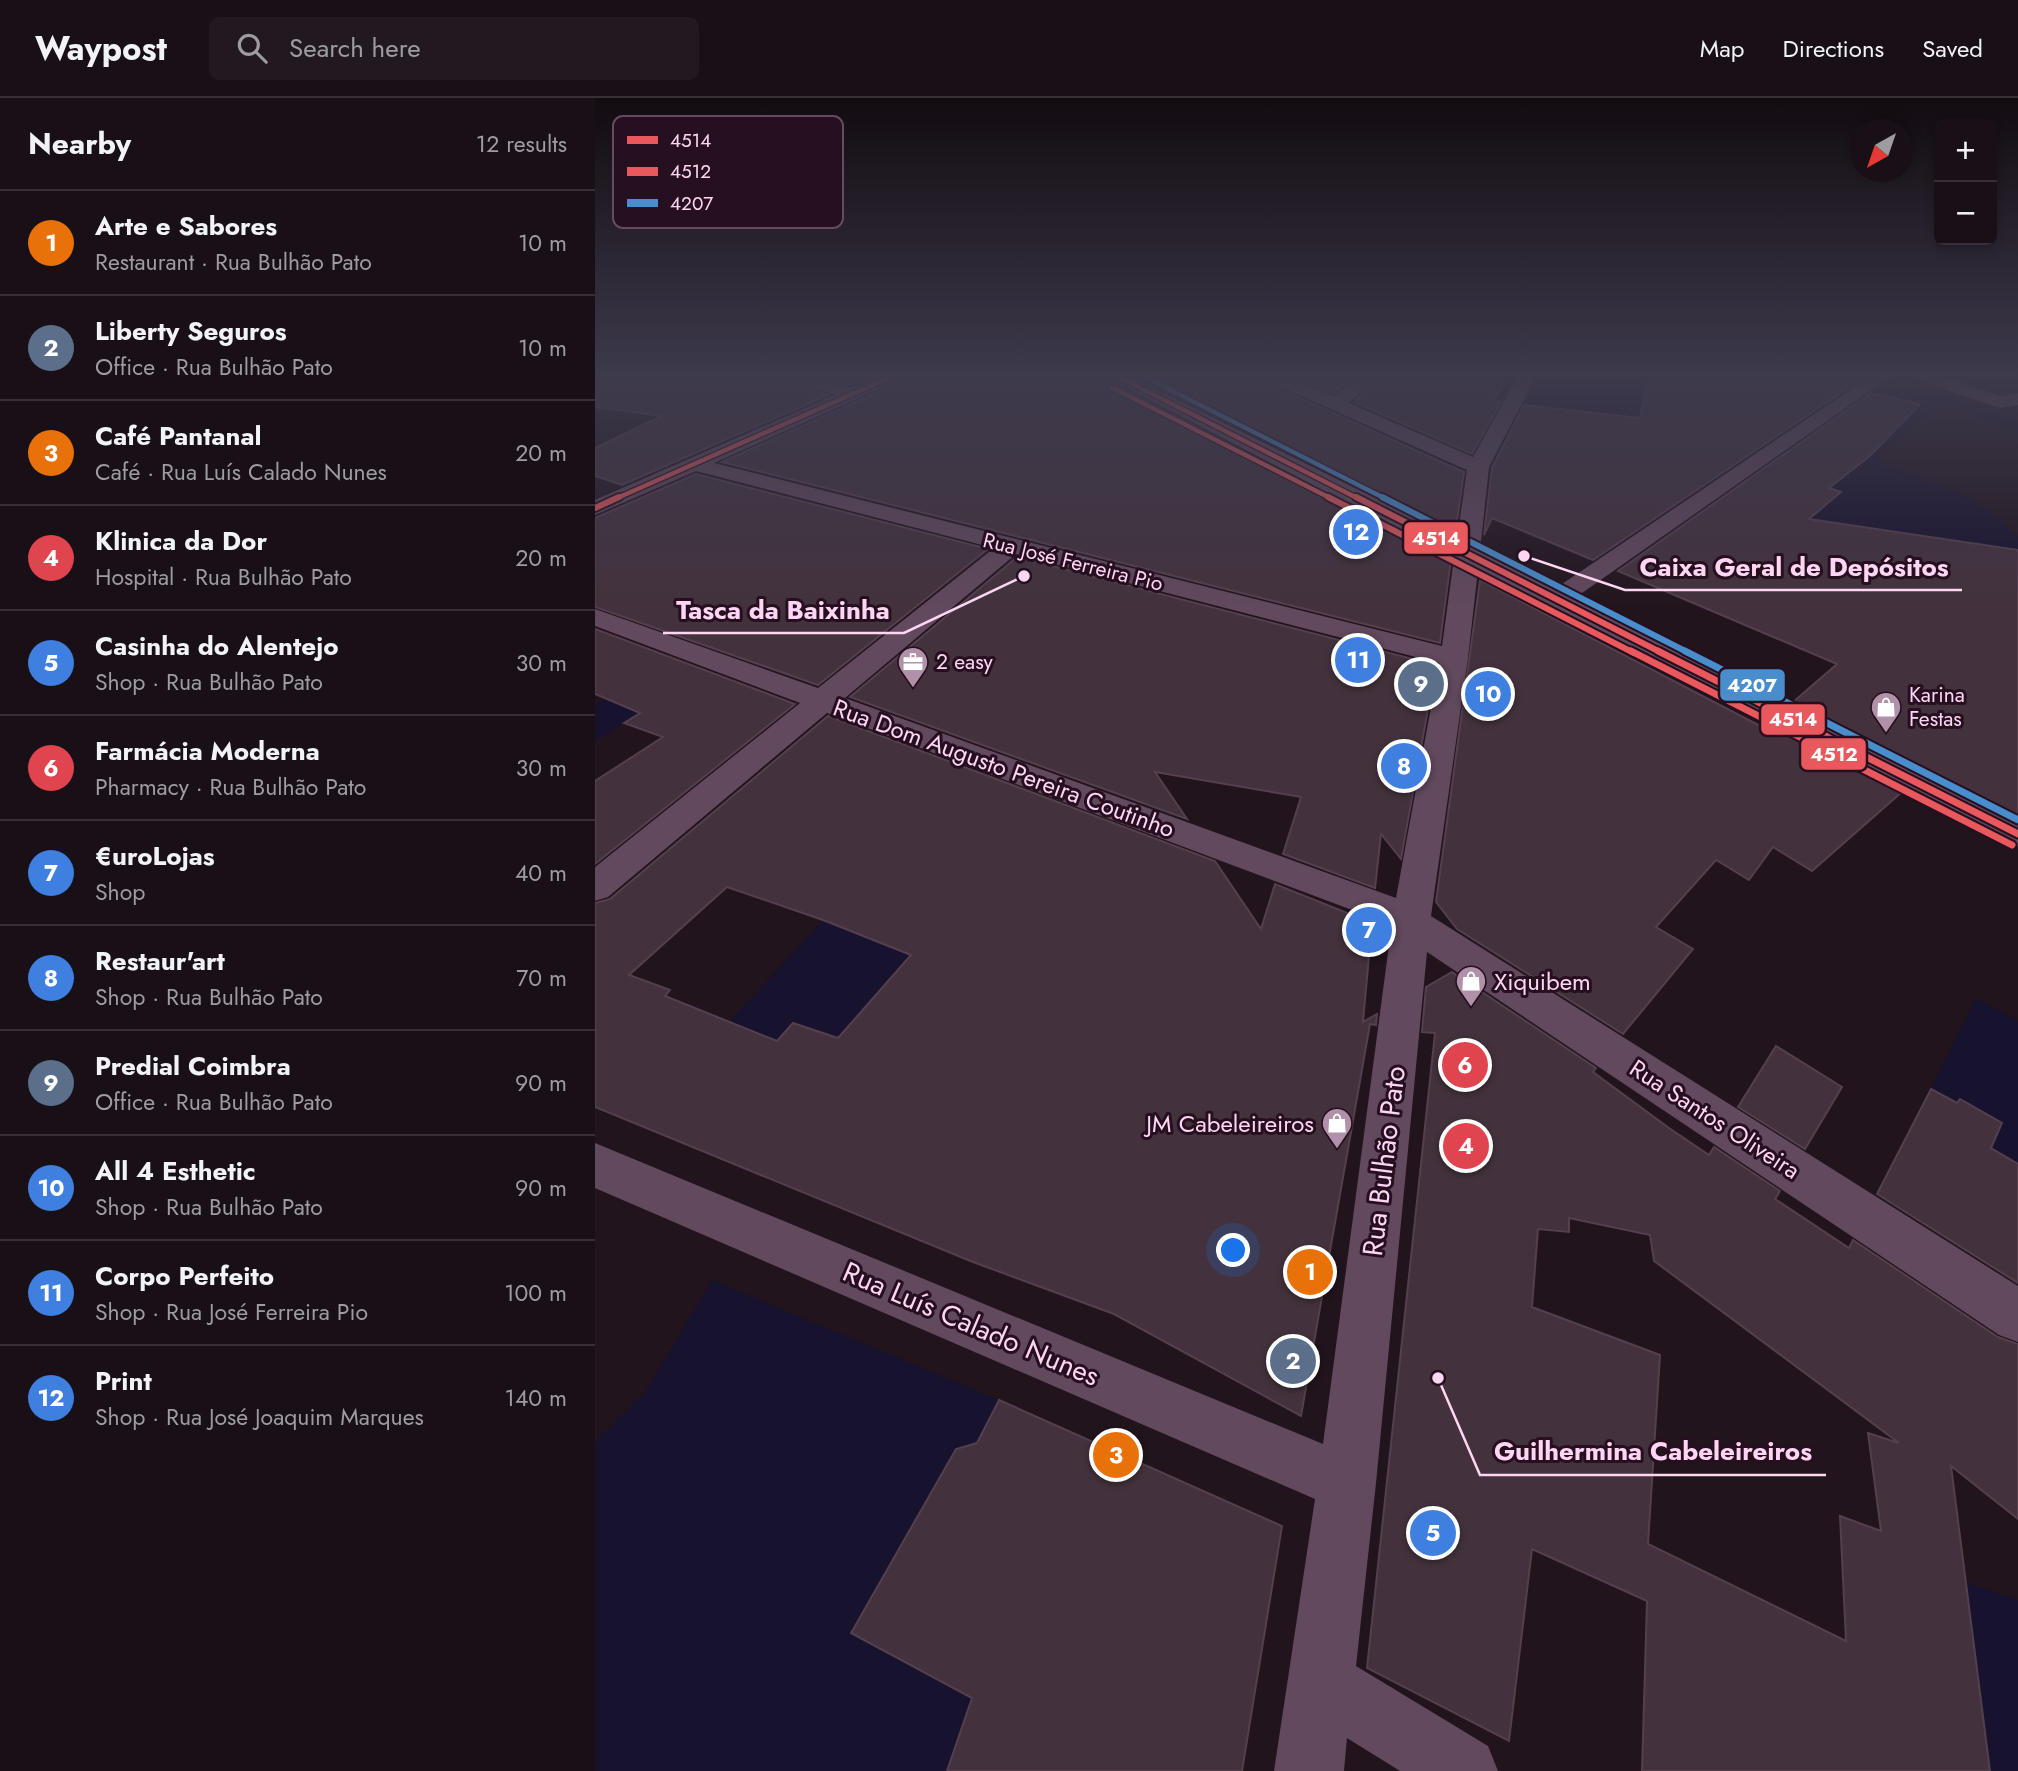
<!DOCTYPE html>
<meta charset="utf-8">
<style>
:root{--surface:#190f16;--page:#22181f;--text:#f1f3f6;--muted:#9f9ca1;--line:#372f35;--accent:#b191a9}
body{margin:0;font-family:Jost,sans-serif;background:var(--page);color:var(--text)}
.controls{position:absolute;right:21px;top:21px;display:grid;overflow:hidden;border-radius:10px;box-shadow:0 4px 10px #0003}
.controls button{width:63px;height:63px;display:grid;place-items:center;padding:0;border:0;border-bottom:2px solid var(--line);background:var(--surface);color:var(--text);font:35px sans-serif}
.compass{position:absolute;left:1255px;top:21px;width:63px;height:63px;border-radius:50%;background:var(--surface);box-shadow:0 4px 10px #0003;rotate:220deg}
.you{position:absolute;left:639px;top:1153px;width:24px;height:24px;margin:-18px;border:5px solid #fff;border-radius:50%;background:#1a73e8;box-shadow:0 0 0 10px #1a73e833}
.badge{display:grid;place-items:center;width:46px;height:46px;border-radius:50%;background:var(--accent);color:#fff;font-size:23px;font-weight:700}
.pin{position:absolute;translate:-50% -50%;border:4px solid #fff;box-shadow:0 2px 7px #0006}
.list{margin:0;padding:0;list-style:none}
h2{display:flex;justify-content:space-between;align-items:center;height:91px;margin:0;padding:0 28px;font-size:30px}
h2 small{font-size:23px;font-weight:400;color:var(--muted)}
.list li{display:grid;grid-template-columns:46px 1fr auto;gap:21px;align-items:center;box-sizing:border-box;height:105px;padding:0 28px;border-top:2px solid var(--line)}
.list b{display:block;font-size:26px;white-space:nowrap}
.list p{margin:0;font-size:23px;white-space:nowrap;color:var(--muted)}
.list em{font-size:23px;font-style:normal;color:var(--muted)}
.icon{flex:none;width:38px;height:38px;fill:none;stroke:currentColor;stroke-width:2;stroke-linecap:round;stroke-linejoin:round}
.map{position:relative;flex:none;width:1423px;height:1673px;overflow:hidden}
header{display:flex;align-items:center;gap:42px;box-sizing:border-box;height:98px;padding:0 35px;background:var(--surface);border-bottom:2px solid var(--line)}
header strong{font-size:33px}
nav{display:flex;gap:38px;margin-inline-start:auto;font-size:24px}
.search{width:490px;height:63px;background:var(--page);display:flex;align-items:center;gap:18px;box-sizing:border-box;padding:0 24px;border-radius:10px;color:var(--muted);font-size:26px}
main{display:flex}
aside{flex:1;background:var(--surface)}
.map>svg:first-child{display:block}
.green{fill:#17122d}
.building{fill:#43323d;stroke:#543f4e;stroke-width:2;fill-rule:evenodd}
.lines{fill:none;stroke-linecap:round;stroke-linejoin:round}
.minor{fill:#62495d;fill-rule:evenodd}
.bus-1-far2-casing{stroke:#260f1f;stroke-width:7}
.bus-1-far1-casing{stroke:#260f1f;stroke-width:10}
.bus-1-casing{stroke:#260f1f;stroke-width:11}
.bus-2-far2-casing{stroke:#260f1f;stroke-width:7}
.bus-2-far1-casing{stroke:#260f1f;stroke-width:10}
.bus-2-casing{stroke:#260f1f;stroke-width:11}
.bus-3-far2-casing{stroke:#260f1f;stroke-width:7}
.bus-3-far1-casing{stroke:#260f1f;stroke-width:10}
.bus-3-casing{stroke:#260f1f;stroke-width:11}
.bus-1-far2{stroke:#e8585d;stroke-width:4.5}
.bus-1-far1{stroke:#e8585d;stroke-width:6}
.bus-1{stroke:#e8585d;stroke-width:7}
.bus-2-far2{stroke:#e8585d;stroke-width:4.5}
.bus-2-far1{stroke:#e8585d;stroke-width:6}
.bus-2{stroke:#e8585d;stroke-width:7}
.bus-3-far2{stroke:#488ecd;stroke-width:4.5}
.bus-3-far1{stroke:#488ecd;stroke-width:6}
.bus-3{stroke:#488ecd;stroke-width:7}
.labels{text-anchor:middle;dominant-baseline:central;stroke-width:6;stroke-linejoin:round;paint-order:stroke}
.far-street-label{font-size:21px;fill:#ffd5f4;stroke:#260f1f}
.far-poi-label{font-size:21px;fill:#ffd5f4;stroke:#260f1f;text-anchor:start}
.street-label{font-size:24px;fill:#ffd5f4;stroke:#260f1f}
.poi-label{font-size:24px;fill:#ffd5f4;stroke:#260f1f;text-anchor:start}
.near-street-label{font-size:28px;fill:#ffd5f4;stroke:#260f1f}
.key{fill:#260f1f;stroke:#674a5f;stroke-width:2}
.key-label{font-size:19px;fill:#ffd5f4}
.leader{fill:none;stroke:#ffd5f4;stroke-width:2.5}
.callout-dot{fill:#ffd5f4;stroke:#260f1f;stroke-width:2.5}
.callout-label{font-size:26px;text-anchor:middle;font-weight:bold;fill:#ffd5f4;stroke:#260f1f;stroke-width:6;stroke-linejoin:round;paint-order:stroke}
.line-badge{stroke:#260f1f;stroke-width:2.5}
.badge-label{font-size:19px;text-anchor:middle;font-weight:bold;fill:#fff}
</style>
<header>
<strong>Waypost</strong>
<div class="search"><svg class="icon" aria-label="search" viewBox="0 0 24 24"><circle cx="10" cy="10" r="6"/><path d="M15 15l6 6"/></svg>Search here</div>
<nav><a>Map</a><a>Directions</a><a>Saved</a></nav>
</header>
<main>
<aside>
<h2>Nearby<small>12 results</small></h2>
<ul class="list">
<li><span class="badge" style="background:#e8710a">1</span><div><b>Arte e Sabores</b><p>Restaurant · Rua Bulhão Pato</p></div><em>10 m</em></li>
<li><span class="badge" style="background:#5c6f8a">2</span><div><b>Liberty Seguros</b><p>Office · Rua Bulhão Pato</p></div><em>10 m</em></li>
<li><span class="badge" style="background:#e8710a">3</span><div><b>Café Pantanal</b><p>Café · Rua Luís Calado Nunes</p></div><em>20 m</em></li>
<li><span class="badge" style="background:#e0444e">4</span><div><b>Klinica da Dor</b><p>Hospital · Rua Bulhão Pato</p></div><em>20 m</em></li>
<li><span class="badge" style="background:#3f7fe0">5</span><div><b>Casinha do Alentejo</b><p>Shop · Rua Bulhão Pato</p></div><em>30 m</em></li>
<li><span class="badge" style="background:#e0444e">6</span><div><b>Farmácia Moderna</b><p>Pharmacy · Rua Bulhão Pato</p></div><em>30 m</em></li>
<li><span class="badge" style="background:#3f7fe0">7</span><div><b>€uroLojas</b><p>Shop</p></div><em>40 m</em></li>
<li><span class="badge" style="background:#3f7fe0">8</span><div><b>Restaur'art</b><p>Shop · Rua Bulhão Pato</p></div><em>70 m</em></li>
<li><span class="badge" style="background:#5c6f8a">9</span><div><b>Predial Coimbra</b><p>Office · Rua Bulhão Pato</p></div><em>90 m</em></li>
<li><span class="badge" style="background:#3f7fe0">10</span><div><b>All 4 Esthetic</b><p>Shop · Rua Bulhão Pato</p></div><em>90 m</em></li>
<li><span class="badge" style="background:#3f7fe0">11</span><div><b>Corpo Perfeito</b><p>Shop · Rua José Ferreira Pio</p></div><em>100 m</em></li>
<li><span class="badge" style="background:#3f7fe0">12</span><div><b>Print</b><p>Shop · Rua José Joaquim Marques</p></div><em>140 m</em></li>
</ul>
</aside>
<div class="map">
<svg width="1423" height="1673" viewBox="0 0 1423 1673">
<rect width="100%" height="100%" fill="#21141d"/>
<g class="green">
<path d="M947,278h106v5l9,2 5,-7h32l-6,11 81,49 -242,-31z"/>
<path d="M1349,278h74v14l-26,1z"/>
<path d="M1293,289l67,11 63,24v9l-79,-30 -9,3 -8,15 -42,32 -1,11c24,13 48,17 72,27 26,9 47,30 67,48v23l-4,-11 -206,-30 33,-27 -71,-23 95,-9 11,-10 -56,-15 99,-31 -35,-8 -21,10z"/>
<path d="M11,601l34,14 -45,28v-37z"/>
<path d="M228,822l88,35 -72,83 -46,-15 -26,29 -38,-30z"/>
<path d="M1381,900l42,23v143l-27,-16 11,-25 -42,-24 -3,5 -26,-15z"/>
<path d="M117,1182l287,120 -22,43 -21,6 -104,184 120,65 -25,73h-352v-329l50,-50z"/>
<path d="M1371,1484l52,18v171h-28z"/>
</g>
<g class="building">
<path d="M0,278h190l5,6 38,13 -206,90 -27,-9v-28l67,-32 -67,-9z"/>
<path d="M227,278h51l-22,9z"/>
<path d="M310,278h200l5,6 341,177 -11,84 -718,-181 178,-80z"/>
<path d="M540,278h125l5,6 199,90 -9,63z"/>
<path d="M697,278h62l-20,17z"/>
<path d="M784,278h130l-15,25 7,1 -29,52 -118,-52z"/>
<path d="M1053,278h214l-18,11 4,1 -255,172 -101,-42 -8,17 8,-67 32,-63 116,13z"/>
<path d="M1276,295l49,11 -49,51 -42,33 12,4 -32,27 209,31v266l-226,-113 45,-39 -219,-93z"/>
<path d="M101,376l292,75 -170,136 -223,-78v-89z"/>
<path d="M422,459l419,108 -35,194 -20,-25 -6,54 -92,-34 18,-57 -146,-25 32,47 -337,-122z"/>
<path d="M885,482l284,148 5,-4 133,68 -90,79 -39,-24 -24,33 -33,-20 -60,67 37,22 -70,85 -166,-105 -21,-27z"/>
<path d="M0,531l200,75 -200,160v-83l68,-44 -39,-14 16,-10 -45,-19z"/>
<path d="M233,618l387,145 46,68 14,-45 97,39 -9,99 14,-8 -1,11 -6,-1 -69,392 -187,-102 -141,-52 -378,-155v-204l15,-4zM132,789l96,33 88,35 -73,83 -45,-15 -16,18 -112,-45 5,-6 -41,-15z"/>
<path d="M857,874l144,96 -3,4 76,56 40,27 5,-8 66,44 -5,8 74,49 4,-8 145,97 20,7v175l-67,-53 39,305h-348l5,-170 -115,-52 -23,192 -142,-73 68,-635 -13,-1 4,-45zM974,1120l81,17 4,26 245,182 -31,-10 13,98 -41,-15 6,125 -198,-97 12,-189 -128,-48 6,-78 31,3z"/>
<path d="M1181,948l66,41 -37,62 -67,-42z"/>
<path d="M1336,991l26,14 3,-4 42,24 -11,25 27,16v119l-141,-89z"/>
<path d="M404,1302l283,126 -40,245h-295l25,-73 -121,-65 105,-184 21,-6z"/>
</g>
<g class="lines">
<g class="minor">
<path d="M193,278h26l37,12 28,-12h23l-3,4 -185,83 728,183 12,-88 -343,-178 -3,-4h22l327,163 10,-69 -201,-90 -3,-4h23l48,20 24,-20h19l-28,27 124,54 45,-81h18l-47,91 -9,83 76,38 315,-212h20l-316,222 443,221v27l-12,-3 -528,-273 -10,88 -37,258 587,370v56l-19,-7 -572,-383 -51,531 -20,183 132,80 10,25h-98l-53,-33 -3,33h-70l41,-272 -720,-311v-45l728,301 68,-514 -31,-17 -533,-200 -219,184 -13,4v-34l205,-164 -205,-77v-17l223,79 176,-140 -298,-77 -101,44v-15l240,-105 -44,-15zM421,456l423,109 -43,235 -551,-200z"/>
<path d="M1319,278h26l61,20 17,-3v12l-18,3 -83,-28z"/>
</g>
<g class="bus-1-far2-casing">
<g id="bus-1-far2">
<path d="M522,278l242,123"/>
<path d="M20,401l278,-123"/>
</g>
</g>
<g class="bus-1-far1-casing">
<g id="bus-1-far1">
<path d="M761,399l306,156"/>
<path d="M0,410l24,-11"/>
</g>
</g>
<g class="bus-1-casing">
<path id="bus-1" d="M1063,553l360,183"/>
</g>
<g class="bus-2-far2-casing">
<path id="bus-2-far2" d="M516,289l221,112"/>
</g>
<g class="bus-2-far1-casing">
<path id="bus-2-far1" d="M733,399l306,156"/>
</g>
<g class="bus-2-casing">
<path id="bus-2" d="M1036,553l381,194"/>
</g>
<g class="bus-3-far2-casing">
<path id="bus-3-far2" d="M548,278l243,123"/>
</g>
<g class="bus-3-far1-casing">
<path id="bus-3-far1" d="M787,399l307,156"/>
</g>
<g class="bus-3-casing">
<path id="bus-3" d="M1090,553l333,169"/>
</g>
<use href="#bus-1-far2" class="bus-1-far2"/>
<use href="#bus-1-far1" class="bus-1-far1"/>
<use href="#bus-1" class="bus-1"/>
<use href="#bus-2-far2" class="bus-2-far2"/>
<use href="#bus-2-far1" class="bus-2-far1"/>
<use href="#bus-2" class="bus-2"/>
<use href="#bus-3-far2" class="bus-3-far2"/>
<use href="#bus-3-far1" class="bus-3-far1"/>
<use href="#bus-3" class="bus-3"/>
</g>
<linearGradient id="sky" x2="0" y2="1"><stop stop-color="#120b10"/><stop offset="0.54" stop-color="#3d3a4c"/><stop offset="1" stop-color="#3d3a4c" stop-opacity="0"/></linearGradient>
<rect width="1423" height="512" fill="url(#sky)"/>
<defs>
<g id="office-pin" transform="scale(1.575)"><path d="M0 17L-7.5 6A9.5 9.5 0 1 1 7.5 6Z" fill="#b191a9" stroke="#260f1f"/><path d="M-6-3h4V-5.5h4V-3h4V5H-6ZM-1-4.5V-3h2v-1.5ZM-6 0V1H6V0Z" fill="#fff"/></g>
<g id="shop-pin" transform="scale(1.575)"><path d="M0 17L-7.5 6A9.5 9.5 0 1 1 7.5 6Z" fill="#b191a9" stroke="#260f1f"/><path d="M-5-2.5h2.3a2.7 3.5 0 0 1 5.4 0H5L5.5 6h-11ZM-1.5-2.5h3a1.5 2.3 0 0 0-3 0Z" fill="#fff"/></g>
</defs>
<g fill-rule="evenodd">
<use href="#office-pin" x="318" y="564"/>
<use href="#shop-pin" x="1291" y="609"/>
<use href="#shop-pin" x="876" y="883"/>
<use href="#shop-pin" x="742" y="1025"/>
</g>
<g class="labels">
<g class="far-street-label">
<text transform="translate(478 464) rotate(14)">Rua José Ferreira Pio</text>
</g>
<g class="far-poi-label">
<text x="341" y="564">2 easy</text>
<text x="1314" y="597">Karina<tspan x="1314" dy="24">Festas</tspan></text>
</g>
<g class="street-label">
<text transform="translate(409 670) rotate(20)">Rua Dom Augusto Pereira Coutinho</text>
<text transform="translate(1120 1021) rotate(33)">Rua Santos Oliveira</text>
</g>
<g class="poi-label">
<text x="899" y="883">Xiquibem</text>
<text x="719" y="1025" text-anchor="end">JM Cabeleireiros</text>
</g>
<g class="near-street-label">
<text transform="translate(789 1063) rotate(-83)">Rua Bulhão Pato</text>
<text transform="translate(376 1226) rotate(23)">Rua Luís Calado Nunes</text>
</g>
</g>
<rect x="18" y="18" width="230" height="112" rx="10" class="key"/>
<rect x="32" y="38" width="31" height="8" fill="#e8585d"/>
<rect x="32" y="69" width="31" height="9" fill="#e8585d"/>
<rect x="32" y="101" width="31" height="8" fill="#488ecd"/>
<g class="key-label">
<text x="75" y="49">4514</text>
<text x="75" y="80">4512</text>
<text x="75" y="112">4207</text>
</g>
<path class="leader" d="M929 458L1030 492H1367M429 478L309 535H68M843 1280L885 1377H1231"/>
<g class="callout-dot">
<circle cx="929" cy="458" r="7"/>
<circle cx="429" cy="478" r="7"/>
<circle cx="843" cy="1280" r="7"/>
</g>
<g class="callout-label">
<text x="1199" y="478">Caixa Geral de Depósitos</text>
<text x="188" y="521">Tasca da Baixinha</text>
<text x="1058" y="1362">Guilhermina Cabeleireiros</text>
</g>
<g class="line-badge">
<rect x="808" y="423" width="66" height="34" rx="7" fill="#e8585d"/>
<rect x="1124" y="570" width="67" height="34" rx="7" fill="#488ecd"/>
<rect x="1165" y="605" width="66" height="33" rx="7" fill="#e8585d"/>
<rect x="1205" y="639" width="67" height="34" rx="7" fill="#e8585d"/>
</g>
<g class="badge-label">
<text x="841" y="447">4514</text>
<text x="1157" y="594">4207</text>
<text x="1198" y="628">4514</text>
<text x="1239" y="663">4512</text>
</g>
</svg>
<div class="controls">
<button>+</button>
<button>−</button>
</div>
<svg class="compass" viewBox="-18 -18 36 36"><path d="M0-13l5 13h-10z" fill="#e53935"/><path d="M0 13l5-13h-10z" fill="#9f9ca1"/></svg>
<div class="you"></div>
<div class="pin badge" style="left:715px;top:1174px;background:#e8710a">1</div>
<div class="pin badge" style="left:698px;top:1263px;background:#5c6f8a">2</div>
<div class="pin badge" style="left:521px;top:1357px;background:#e8710a">3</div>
<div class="pin badge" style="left:871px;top:1048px;background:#e0444e">4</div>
<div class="pin badge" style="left:838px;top:1435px;background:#3f7fe0">5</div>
<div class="pin badge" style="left:870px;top:967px;background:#e0444e">6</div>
<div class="pin badge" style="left:774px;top:832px;background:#3f7fe0">7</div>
<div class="pin badge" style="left:809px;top:668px;background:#3f7fe0">8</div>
<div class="pin badge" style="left:826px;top:586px;background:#5c6f8a">9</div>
<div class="pin badge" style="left:893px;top:596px;background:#3f7fe0">10</div>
<div class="pin badge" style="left:763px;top:562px;background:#3f7fe0">11</div>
<div class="pin badge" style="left:761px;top:434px;background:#3f7fe0">12</div>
</div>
</main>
